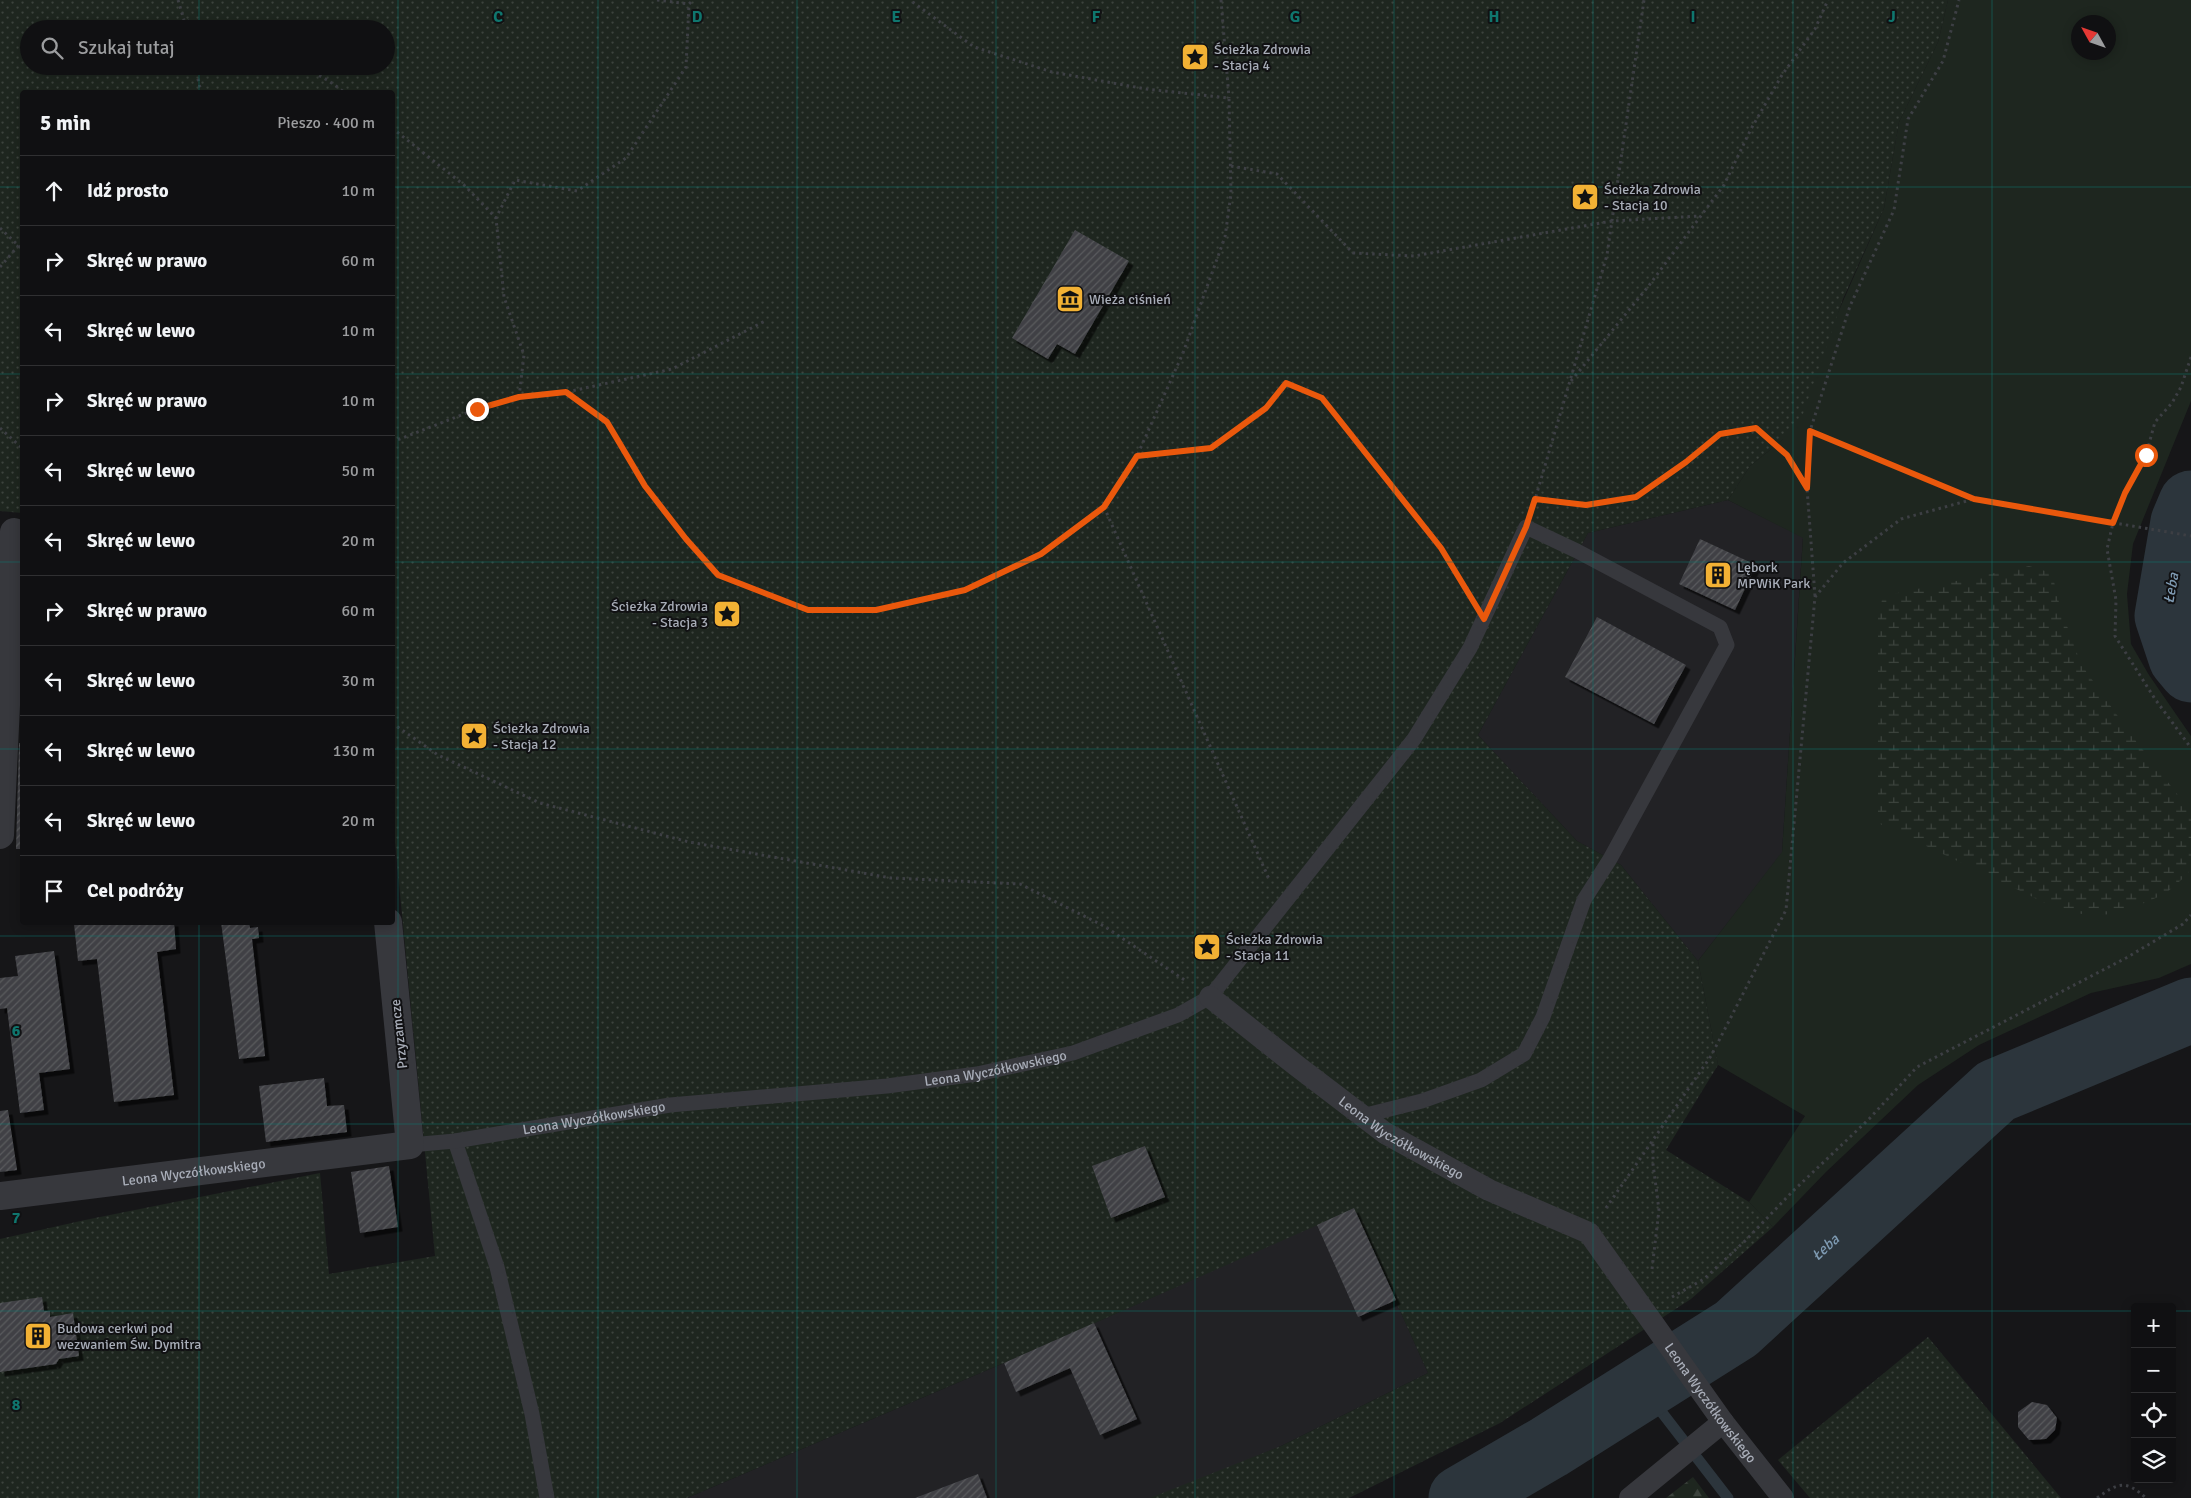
<!DOCTYPE html>
<html lang="pl">
<meta charset="utf-8">
<style>
:root{--surface:#101012;--page:#1e1e20;--text:#f1f3f6;--muted:#9c9d9f;--line:#303032}
body{margin:0;font-family:Signika,sans-serif;background:var(--page);color:var(--text)}
.controls{position:absolute;right:15px;bottom:15px;display:grid;overflow:hidden;border-radius:5px;box-shadow:0 2px 12px #0003}
.controls button{width:45px;height:45px;display:grid;place-items:center;padding:0;border:0;border-bottom:1px solid var(--line);background:var(--surface);color:var(--text);font:25px sans-serif}
.compass{position:absolute;left:2071px;top:15px;width:45px;height:45px;border-radius:50%;background:var(--surface);box-shadow:0 2px 12px #0003;rotate:310deg}
.stop{position:absolute;width:15px;height:15px;margin:-11px;border:4px solid #ea580c;border-radius:50%;background:#fff}
.stop.end{background:#ea580c;border-color:#fff;box-shadow:0 1px 5px #0008}
.list{margin:0;padding:0;list-style:none}
h2{display:flex;justify-content:space-between;align-items:center;height:65px;margin:0;padding:0 20px;font-size:21px}
h2 small{font-size:16px;font-weight:400;color:var(--muted)}
.list li{display:grid;grid-template-columns:32px 1fr auto;gap:15px;align-items:center;box-sizing:border-box;height:70px;padding:0 20px;border-top:1px solid var(--line)}
.list b{display:block;font-size:19px;white-space:nowrap}
.list em{font-size:16px;font-style:normal;color:var(--muted)}
.icon{flex:none;width:28px;height:28px;fill:none;stroke:currentColor;stroke-width:2;stroke-linecap:round;stroke-linejoin:round}
.map{position:relative;flex:none;width:2191px;height:1498px;overflow:hidden}
.search{position:absolute;background:var(--surface);box-shadow:0 2px 12px #0003;left:20px;top:20px;width:375px;height:55px;display:flex;align-items:center;gap:12px;box-sizing:border-box;padding:0 18px;border-radius:28px;color:var(--muted);font-size:19px}
.panel{position:absolute;background:var(--surface);box-shadow:0 2px 12px #0003;left:20px;top:90px;width:375px;height:835px;border-radius:5px}
.map>svg:first-child{display:block}
.built{fill:#222225}
.green{fill:#1e261f;fill-rule:evenodd}
.forest{fill:url(#forest-firs)}
.wetland{fill:url(#wetland-marsh)}
.park{fill:url(#park-dots);fill-rule:evenodd}
.lines{fill:none;stroke-linecap:round;stroke-linejoin:round}
.stream{stroke:#2c353c;stroke-width:11}
.river{stroke:#2c353c;stroke-width:65}
.building{fill:url(#building-hatch);filter:url(#shadow)}
.path{stroke:#3d3f44;stroke-width:3;stroke-dasharray:2.5 4;stroke-linecap:butt}
.service{stroke:#37383d;stroke-width:15}
.pedestrian{stroke:#37383d;stroke-width:22}
.minor{stroke:#37383d;stroke-width:28}
.route{stroke:#ea580c;stroke-width:6}
.grid{fill:none;stroke:#0f766e;stroke-width:1;stroke-opacity:0.55}
.labels{text-anchor:middle;dominant-baseline:central;stroke-width:4;stroke-linejoin:round;paint-order:stroke}
.poi-label{font-size:14px;fill:#a8adb8;stroke:#111113;text-anchor:start}
.street-label{font-size:14px;fill:#a8adb8;stroke:#111113}
.water-label{font-size:15px;font-style:italic;fill:#7f9bb3;stroke:#111113}
.grid-label{font-size:16px;text-anchor:middle;font-weight:bold;fill:#0f766e;stroke:#111113;stroke-width:4;stroke-linejoin:round;paint-order:stroke}
</style>
<div class="map">
<svg width="2191" height="1498" viewBox="0 0 2191 1498">
<defs>
<pattern id="forest-firs" width="22" height="20" patternUnits="userSpaceOnUse" patternTransform="scale(1.25)"><rect width="22" height="20" fill="#1e261f"/><path d="M5 1l3.5 6h-7zM16 11l3.5 6h-7z" fill="#3c433d"/></pattern>
<pattern id="wetland-marsh" width="20" height="14" patternUnits="userSpaceOnUse" patternTransform="scale(1.25)"><rect width="20" height="14" fill="#1e261f"/><path d="M1 5h8M5 5V1M11 12h8M15 12V8" fill="none" stroke="#3c433d"/></pattern>
<pattern id="park-dots" width="8" height="8" patternUnits="userSpaceOnUse" patternTransform="scale(1.25)"><rect width="8" height="8" fill="#1e261f"/><path d="M2 2h.1M6 6h.1" fill="none" stroke="#3c433d" stroke-width="1.8" stroke-linecap="round"/></pattern>
<pattern id="building-hatch" width="6" height="6" patternUnits="userSpaceOnUse" patternTransform="scale(1.25)"><rect width="6" height="6" fill="#404145"/><path d="M-1 1l2-2M0 6l6-6M5 7l2-2" fill="none" stroke="#595a5e"/></pattern>
<filter id="shadow"><feDropShadow dx="4.5" dy="4.5" stdDeviation="0" flood-color="#0009"/></filter>
</defs>
<rect width="100%" height="100%" fill="#161618"/>
<g class="built">
<path d="M1728,500l75,37 -21,316 -84,108 -77,-96 -44,-24 -99,-106 110,-202z"/>
<path d="M1354,1208l74,165 -147,73 -123,52h-471l317,-135z"/>
</g>
<path class="green" d="M1948,0h243v401l-58,143 -6,50 4,50 18,31 42,61v228l-32,14 -68,15 -112,52 -61,40 -92,87 -53,55 -24,-25 56,-86 -87,-51 -20,-104 84,-109 21,-314 -75,-38 22,-34 32,-26 102,-232 15,-86 39,-80zM2078,22h30v30h-30z"/>
<path class="forest" d="M1693,1477l16,21h-43z"/>
<path class="wetland" d="M2029,566l23,7 8,34 21,57 48,68 62,80v54l-3,8 -23,20 -47,20 -29,1 -27,-4 -184,-88v-206l5,-21z"/>
<g class="park">
<path d="M0,0h1948l-10,42 -39,80 -15,86 -41,91 -40,115 -21,26 -32,26 -22,34 -140,33 -110,202 99,106 44,24 77,96 20,104 -52,85 83,52 24,25 -82,72 -191,124 -151,75h-199l131,-52 147,-73 -74,-164 -350,154 -317,135h-687v-259l85,-19 235,-47 9,101 106,-18 -43,-445v-719h-370v421l-22,-2zM29,29h357v37h-357z"/>
<path d="M1928,1337l133,161h-251l-32,-38z"/>
</g>
<g class="lines">
<path class="stream" d="M1643,1388l85,110"/>
<g class="river">
<path d="M2191,503l-8,19 -16,94 14,42 10,12"/>
<path id="s1" d="M1461,1498l88,-51 187,-118 260,-238 195,-81"/>
</g>
</g>
<g class="building">
<path d="M1075,230l54,31 -54,93 -18,-10 -9,15 -36,-21z"/>
<path d="M1700,539l56,26 -21,45 -56,-26z"/>
<path d="M1597,617l89,48 -32,59 -89,-47z"/>
<path d="M19,743h3v106h-6z"/>
<path d="M90,922h84l2,27 -19,3 17,143 -60,7 -17,-143 -19,2 -4,-37z"/>
<path d="M221,922h28l1,6 8,-1 1,11 -7,1 13,117 -26,3z"/>
<path d="M54,951l16,118 -31,4 5,37 -24,3 -13,-105 -7,1v-31l18,-2 -3,-20z"/>
<path d="M324,1078l3,28 17,-1 3,27 -81,10 -7,-56z"/>
<path d="M8,1110l9,60 -17,2v-61z"/>
<path d="M1145,1146l20,51 -54,21 -19,-52z"/>
<path d="M389,1166l9,61 -38,6 -9,-61z"/>
<path d="M1354,1208l42,92 -38,17 -41,-92z"/>
<path d="M42,1297l2,14h6v6l23,-4 6,43 -20,3 -3,5 -56,8v-69z"/>
<path d="M1094,1323l43,96 -37,16 -30,-67 -54,24 -12,-29z"/>
<path d="M2032,1402l15,3 10,13 -2,12 -9,9 -17,1 -11,-13v-15z"/>
<path d="M978,1474l9,24h-72z"/>
</g>
<g class="lines">
<g class="path">
<path d="M178,0l6,20"/>
<path d="M657,0l32,4 4,-4"/>
<path d="M1221,0l8,98"/>
<path d="M186,29l-2,-9 33,9"/>
<path d="M195,66l6,26"/>
<path d="M302,66l27,15 15,11"/>
<path d="M392,128l72,57 32,33"/>
<path d="M1231,166l46,8 76,79 61,3 198,-35 88,-5"/>
<path d="M0,228l22,21"/>
<path d="M0,267l19,-22"/>
<path d="M2191,357l-10,30 -9,16 -17,19 -9,33 -21,38 -12,30 -6,26 9,51 -1,36 40,63 36,49"/>
<path d="M1571,381l76,-93 77,-103 27,-56 31,-54 33,-46 13,-29"/>
<path d="M567,392l105,-23 95,-49"/>
<path d="M519,397l5,-42 -20,-58 -8,-79 19,-38 62,11 49,-33 60,-91 3,-63"/>
<path d="M0,428l22,20"/>
<path d="M1810,431l164,68 217,37"/>
<path d="M392,442l85,-33 42,-12 47,-5 41,31 38,63 41,53 32,36 90,36 68,-2 89,-19 76,-36 63,-47 33,-51 46,-103 42,-116 6,-43 -2,-96 -83,-9 -94,-17 -78,-25 -64,-47"/>
<path d="M1138,456l73,-8 55,-40 19,-25 37,15 119,150 27,44"/>
<path d="M1535,499l51,6 50,-8 50,-35 34,-28 36,-6 31,27 20,32"/>
<path d="M1534,503l73,-248 37,-255"/>
<path d="M1104,507l165,372"/>
<path d="M1815,596l-8,-108 3,-57 40,-125 44,-96 14,-91 35,-58 16,-61"/>
<path d="M392,723l46,32 102,48 149,39 202,36 129,6 84,42 82,55"/>
<path d="M1606,1208l105,-152 75,-146 29,-313 28,-34 58,-44 73,-20"/>
<path d="M1652,1269l7,-59 -6,-46v-23"/>
<path d="M1672,1297l32,-18 42,-39 46,-48 77,-73 48,-52 209,-109 57,-34 8,-9"/>
<path d="M2097,1498c21,-15 28,-19 49,0"/>
</g>
<g class="service">
<path d="M455,1141l42,126 35,147 15,84"/>
<path id="s2" d="M410,1145l45,-4 215,-36 217,-19 90,-12 96,-21 105,-38 32,-18 204,-258 56,-91 56,-121 51,24 143,76 7,18 -117,214 -26,41 -41,117 -19,37 -43,26 -59,21 -60,15"/>
</g>
<g class="pedestrian">
<path id="s3" d="M1210,997l87,69 88,67 104,57 100,43 134,189 60,76"/>
<path d="M1630,1498l93,-76"/>
</g>
<g class="minor">
<path d="M0,835l14,-303"/>
<path id="s4" d="M0,1196l410,-51 -22,-223"/>
</g>
</g>
<g class="lines">
<path class="route" d="M477,409l42,-12 47,-5 41,30 38,64 41,53 32,36 90,35h68l89,-20 76,-36 63,-47 33,-51 74,-8 55,-40 20,-25 36,15 119,150 43,71 42,-92 9,-28 51,6 50,-8 50,-35 34,-28 36,-6 31,27 20,33 3,-57 164,68 139,24 12,-30 21,-38"/>
</g>
<path class="grid" d="M199,0v29M398,0v1498M598,0v1498M797,0v1498M996,0v1498M1195,0v1498M1394,0v1498M1593,0v1498M1793,0v1498M1992,0v1498M199,66v26M0,187h22M392,187h1799M0,374h22M392,374h1799M0,562h22M392,562h1799M0,749h22M392,749h1799M199,922v576M0,936h2191M0,1124h2191M0,1311h2135M2172,1311h19"/>
<defs>
<g id="sight-square" transform="scale(1.4375)"><rect x="-9" y="-9" width="18" height="18" rx="4" fill="#f2b134" stroke="#111113"/><path d="M0-6L1.8-2.2L6-1.7L2.9 1.2L3.7 5.4L0 3.3L-3.7 5.4L-2.9 1.2L-6-1.7L-1.8-2.2Z" fill="#111"/></g>
<g id="museum-square" transform="scale(1.4375)"><rect x="-9" y="-9" width="18" height="18" rx="4" fill="#f2b134" stroke="#111113"/><path d="M0-6L6-3V-2H-6V-3ZM-5-1h2V3h-2ZM-1-1h2V3h-2ZM3-1h2V3H3ZM-6 4H6V6H-6Z" fill="#111"/></g>
<g id="building-square" transform="scale(1.4375)"><rect x="-9" y="-9" width="18" height="18" rx="4" fill="#f2b134" stroke="#111113"/><path d="M-4-6H4V6H1V3H-1V6H-4ZM-2.5-4.3h1.7v1.8h-1.7ZM.8-4.3h1.7v1.8H.8ZM-2.5-1h1.7V.8h-1.7ZM.8-1h1.7V.8H.8Z" fill="#111"/></g>
</defs>
<g fill-rule="evenodd">
<use href="#sight-square" x="1195" y="57"/>
<use href="#sight-square" x="1585" y="197"/>
<use href="#museum-square" x="1070" y="299"/>
<use href="#building-square" x="1718" y="575"/>
<use href="#sight-square" x="727" y="614"/>
<use href="#sight-square" x="474" y="736"/>
<use href="#sight-square" x="1207" y="947"/>
<use href="#building-square" x="38" y="1336"/>
</g>
<g class="labels">
<g class="poi-label">
<text x="1214" y="49">Ścieżka Zdrowia<tspan x="1214" dy="16">- Stacja 4</tspan></text>
<text x="1604" y="189">Ścieżka Zdrowia<tspan x="1604" dy="16">- Stacja 10</tspan></text>
<text x="1089" y="299">Wieża ciśnień</text>
<text x="1737" y="567">Lębork<tspan x="1737" dy="16">MPWiK Park</tspan></text>
<text x="708" y="606" text-anchor="end">Ścieżka Zdrowia<tspan x="708" dy="16">- Stacja 3</tspan></text>
<text x="493" y="728">Ścieżka Zdrowia<tspan x="493" dy="16">- Stacja 12</tspan></text>
<text x="1226" y="939">Ścieżka Zdrowia<tspan x="1226" dy="16">- Stacja 11</tspan></text>
<text x="57" y="1328">Budowa cerkwi pod<tspan x="57" dy="16">wezwaniem Św. Dymitra</tspan></text>
</g>
<g class="street-label">
<text transform="translate(399 1034) rotate(-96)">Przyzamcze</text>
<text stroke="none"><textPath href="#s2" startOffset="591">Leona Wyczółkowskiego</textPath></text>
<text stroke="none"><textPath href="#s2" startOffset="186">Leona Wyczółkowskiego</textPath></text>
<text stroke="none"><textPath href="#s3" startOffset="238">Leona Wyczółkowskiego</textPath></text>
<text stroke="none"><textPath href="#s4" startOffset="195">Leona Wyczółkowskiego</textPath></text>
<text stroke="none"><textPath href="#s3" startOffset="658">Leona Wyczółkowskiego</textPath></text>
</g>
<g class="water-label">
<text transform="translate(2171 588) rotate(-80)">Łeba</text>
<text stroke="none"><textPath href="#s1" startOffset="444">Łeba</textPath></text>
</g>
</g>
<g class="grid-label">
<text x="498" y="22">C</text>
<text x="697" y="22">D</text>
<text x="896" y="22">E</text>
<text x="1096" y="22">F</text>
<text x="1295" y="22">G</text>
<text x="1494" y="22">H</text>
<text x="1693" y="22">I</text>
<text x="1892" y="22">J</text>
<text x="16" y="1036">6</text>
<text x="16" y="1223">7</text>
<text x="16" y="1410">8</text>
</g>
</svg>
<div class="controls">
<button>+</button>
<button>−</button>
<button><svg class="icon" aria-label="locate" viewBox="0 0 24 24"><circle cx="12" cy="12" r="6"/><path d="M12 2v4M12 18v4M2 12h4M18 12h4"/></svg></button>
<button><svg class="icon" aria-label="layers" viewBox="0 0 24 24"><path d="M12 4l9 5-9 5-9-5zM3 14l9 5 9-5"/></svg></button>
</div>
<svg class="compass" viewBox="-18 -18 36 36"><path d="M0-13l5 13h-10z" fill="#e53935"/><path d="M0 13l5-13h-10z" fill="#9c9d9f"/></svg>
<div class="stop" style="left:2146px;top:455px"></div>
<div class="stop end" style="left:477px;top:409px"></div>
<div class="search"><svg class="icon" aria-label="search" viewBox="0 0 24 24"><circle cx="10" cy="10" r="6"/><path d="M15 15l6 6"/></svg>Szukaj tutaj</div>
<section class="panel">
<h2>5 min<small>Pieszo · 400 m</small></h2>
<ul class="list">
<li><svg class="icon" aria-label="ahead" viewBox="0 0 24 24"><path d="M12 20V5M6 11l6-6 6 6"/></svg><div><b>Idź prosto</b></div><em>10 m</em></li>
<li><svg class="icon" aria-label="right" viewBox="0 0 24 24"><path d="M7 20v-9h11M14 6l5 5-5 5"/></svg><div><b>Skręć w prawo</b></div><em>60 m</em></li>
<li><svg class="icon" aria-label="left" viewBox="0 0 24 24"><path d="M17 20v-9H6M10 6l-5 5 5 5"/></svg><div><b>Skręć w lewo</b></div><em>10 m</em></li>
<li><svg class="icon" aria-label="right" viewBox="0 0 24 24"><path d="M7 20v-9h11M14 6l5 5-5 5"/></svg><div><b>Skręć w prawo</b></div><em>10 m</em></li>
<li><svg class="icon" aria-label="left" viewBox="0 0 24 24"><path d="M17 20v-9H6M10 6l-5 5 5 5"/></svg><div><b>Skręć w lewo</b></div><em>50 m</em></li>
<li><svg class="icon" aria-label="left" viewBox="0 0 24 24"><path d="M17 20v-9H6M10 6l-5 5 5 5"/></svg><div><b>Skręć w lewo</b></div><em>20 m</em></li>
<li><svg class="icon" aria-label="right" viewBox="0 0 24 24"><path d="M7 20v-9h11M14 6l5 5-5 5"/></svg><div><b>Skręć w prawo</b></div><em>60 m</em></li>
<li><svg class="icon" aria-label="left" viewBox="0 0 24 24"><path d="M17 20v-9H6M10 6l-5 5 5 5"/></svg><div><b>Skręć w lewo</b></div><em>30 m</em></li>
<li><svg class="icon" aria-label="left" viewBox="0 0 24 24"><path d="M17 20v-9H6M10 6l-5 5 5 5"/></svg><div><b>Skręć w lewo</b></div><em>130 m</em></li>
<li><svg class="icon" aria-label="left" viewBox="0 0 24 24"><path d="M17 20v-9H6M10 6l-5 5 5 5"/></svg><div><b>Skręć w lewo</b></div><em>20 m</em></li>
<li><svg class="icon" aria-label="arrive" viewBox="0 0 24 24"><path d="M6 21V4h12l-3 4 3 4H6"/></svg><div><b>Cel podróży</b></div></li>
</ul>
</section>
</div>
